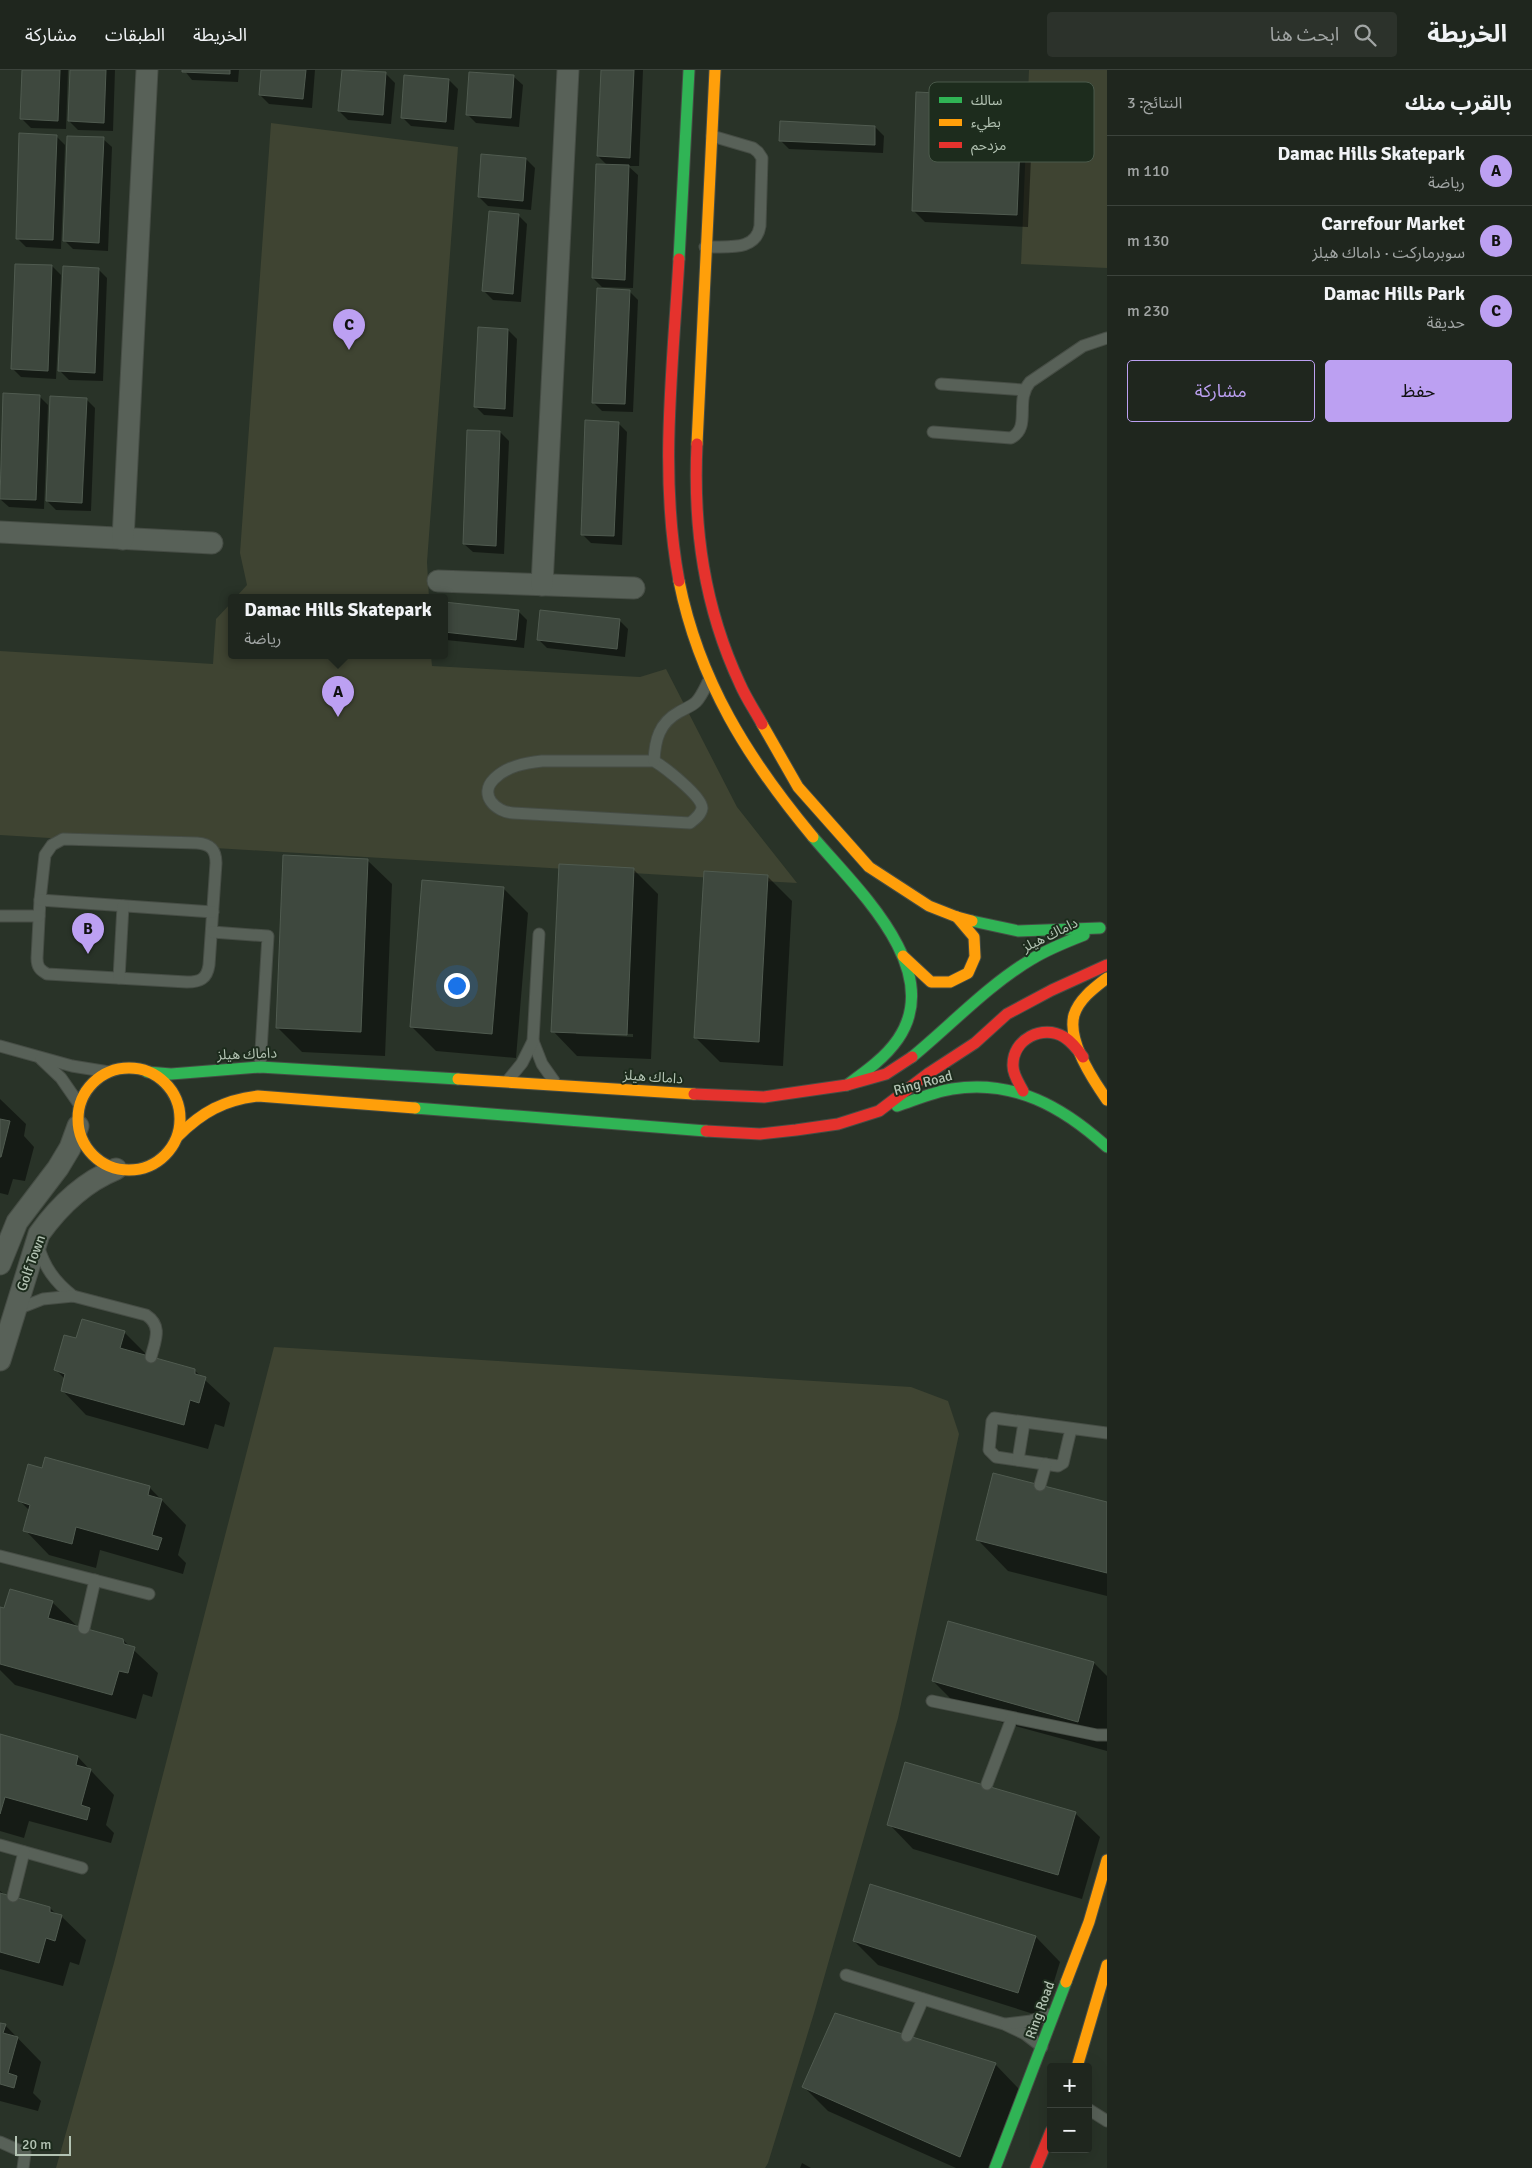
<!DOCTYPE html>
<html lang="ar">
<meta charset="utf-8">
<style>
:root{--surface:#1f261e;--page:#2c322b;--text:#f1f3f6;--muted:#a1a5a4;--line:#3c433c;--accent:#bca0f2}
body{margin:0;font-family:Signika,"Noto Sans Arabic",sans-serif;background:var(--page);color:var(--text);direction:rtl}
.controls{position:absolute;right:15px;bottom:15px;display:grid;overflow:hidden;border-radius:5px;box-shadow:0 5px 20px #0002}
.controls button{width:45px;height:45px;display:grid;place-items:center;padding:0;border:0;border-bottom:1px solid var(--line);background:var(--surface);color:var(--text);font:25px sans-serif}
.scale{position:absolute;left:15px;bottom:12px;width:56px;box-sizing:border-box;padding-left:5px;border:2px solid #b3c3b3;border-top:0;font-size:14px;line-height:18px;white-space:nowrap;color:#b3c3b3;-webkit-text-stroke:4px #1d2c1d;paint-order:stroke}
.you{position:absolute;left:456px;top:915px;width:18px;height:18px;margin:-12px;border:4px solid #fff;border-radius:50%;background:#1a73e8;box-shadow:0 0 0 8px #1a73e833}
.badge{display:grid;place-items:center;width:32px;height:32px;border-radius:50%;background:var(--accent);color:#111;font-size:16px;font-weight:700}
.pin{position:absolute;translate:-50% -41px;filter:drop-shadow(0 1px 2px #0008)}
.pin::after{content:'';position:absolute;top:26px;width:18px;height:15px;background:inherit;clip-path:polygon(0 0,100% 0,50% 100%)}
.popup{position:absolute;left:228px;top:524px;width:220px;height:65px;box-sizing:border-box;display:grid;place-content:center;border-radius:5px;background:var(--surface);filter:drop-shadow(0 1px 4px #0005);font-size:16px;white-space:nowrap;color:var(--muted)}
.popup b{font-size:19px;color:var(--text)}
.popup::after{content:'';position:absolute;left:50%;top:100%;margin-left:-10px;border:10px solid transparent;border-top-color:var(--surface)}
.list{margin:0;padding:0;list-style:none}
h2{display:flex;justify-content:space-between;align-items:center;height:65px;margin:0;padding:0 20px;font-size:21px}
h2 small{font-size:16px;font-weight:400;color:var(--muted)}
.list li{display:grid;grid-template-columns:32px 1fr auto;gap:15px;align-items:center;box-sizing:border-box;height:70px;padding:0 20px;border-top:1px solid var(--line)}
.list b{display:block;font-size:19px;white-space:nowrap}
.list p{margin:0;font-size:16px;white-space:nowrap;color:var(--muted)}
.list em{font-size:16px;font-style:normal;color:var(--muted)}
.actions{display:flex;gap:10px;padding:15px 20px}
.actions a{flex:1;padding:11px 0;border:1px solid var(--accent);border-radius:5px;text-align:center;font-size:18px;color:var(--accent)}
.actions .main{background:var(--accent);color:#111}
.icon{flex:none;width:28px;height:28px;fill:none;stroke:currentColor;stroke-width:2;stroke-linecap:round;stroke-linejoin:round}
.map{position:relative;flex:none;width:1107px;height:2098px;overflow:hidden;direction:ltr}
header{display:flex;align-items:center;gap:30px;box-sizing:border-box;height:70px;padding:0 25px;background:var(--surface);border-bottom:1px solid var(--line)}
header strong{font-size:24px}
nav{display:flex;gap:28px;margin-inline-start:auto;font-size:18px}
.search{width:350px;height:45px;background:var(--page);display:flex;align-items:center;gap:12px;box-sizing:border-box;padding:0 18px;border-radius:5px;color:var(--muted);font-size:19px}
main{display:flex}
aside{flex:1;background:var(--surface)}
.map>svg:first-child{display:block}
.green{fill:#3f4432}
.shadow{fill:#0007;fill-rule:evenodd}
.building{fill:#3e483e;stroke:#505b50}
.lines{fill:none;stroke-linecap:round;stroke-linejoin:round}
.lane-casing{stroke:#464d45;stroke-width:13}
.street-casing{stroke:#464d45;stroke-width:23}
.fast-casing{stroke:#464d45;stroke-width:13}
.slow-casing{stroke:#464d45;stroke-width:13}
.jam-casing{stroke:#464d45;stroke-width:13}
.lane{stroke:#586158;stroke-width:11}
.street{stroke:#586158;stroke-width:21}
.fast{stroke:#30b455;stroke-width:11}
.slow{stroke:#ff9f0a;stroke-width:11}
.jam{stroke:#e5322d;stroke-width:11}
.labels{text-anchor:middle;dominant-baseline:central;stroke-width:4;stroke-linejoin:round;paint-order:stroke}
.street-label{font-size:14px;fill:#b3c3b3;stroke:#1d2c1d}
.key{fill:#1d2c1d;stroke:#4a594a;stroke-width:1}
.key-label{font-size:14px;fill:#b3c3b3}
</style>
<header>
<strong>الخريطة</strong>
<div class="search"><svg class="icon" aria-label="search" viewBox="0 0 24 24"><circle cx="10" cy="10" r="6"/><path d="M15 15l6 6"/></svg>ابحث هنا</div>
<nav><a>الخريطة</a><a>الطبقات</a><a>مشاركة</a></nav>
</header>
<main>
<aside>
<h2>بالقرب منك<small>النتائج: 3</small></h2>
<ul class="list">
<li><span class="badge">A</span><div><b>Damac Hills Skatepark</b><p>رياضة</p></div><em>110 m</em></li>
<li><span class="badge">B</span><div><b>Carrefour Market</b><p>سوبرماركت · داماك هيلز</p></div><em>130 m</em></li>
<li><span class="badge">C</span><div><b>Damac Hills Park</b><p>حديقة</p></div><em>230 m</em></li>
</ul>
<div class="actions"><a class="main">حفظ</a><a>مشاركة</a></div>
</aside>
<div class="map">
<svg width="1107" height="2098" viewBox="0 0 1107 2098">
<rect width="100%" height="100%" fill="#293328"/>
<g class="green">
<path d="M1029,0h78v198l-86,-4z"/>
<path d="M271,53l187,24 -31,415 2,36h-194l12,-13 -7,-32z"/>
<path d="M232,532v54h199l1,10 208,11 26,-8 71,138 60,76 -797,-48v-184l213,13 3,-45z"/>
<path d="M274,1277l637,40 37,14 11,33 -61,284 -84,295 -46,150 -3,5h-709l58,-205z"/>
</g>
<g class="shadow">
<path d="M23,0h45l-2,59 -35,-1 -9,-9z"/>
<path d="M71,0h44l-2,61 -35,-1 -9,-9z"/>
<path d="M184,0h55l-1,12 -46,-2z"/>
<path d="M262,0h53l-3,38 -43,-4 -9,-9z"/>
<path d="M343,0l43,4 9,9 -4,41 -43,-4 -9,-9z"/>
<path d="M602,0h41l-4,96h-11l10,9 -5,113 -31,-1 -9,-9 15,-112 -10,-10z"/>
<path d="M514,7l9,8 -4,42 -43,-4 -9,-9z"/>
<path d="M449,10l9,9 -4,41 -43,-4 -9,-9z"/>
<path d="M1021,28l12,12 -5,117 -103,-5 -12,-12z"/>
<path d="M875,57l9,9 -1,17 -94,-4 -9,-9z"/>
<path d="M56,66l9,9 -4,104 -35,-2 -9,-9z"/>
<path d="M103,69l9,8 -4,104 -35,-2 -9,-9z"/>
<path d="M526,89l9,9 -4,42 -43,-4 -9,-9z"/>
<path d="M518,145l9,9 -6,78 -28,-2 -9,-9z"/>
<path d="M52,196l9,9 -5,104 -35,-2 -9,-9z"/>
<path d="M98,199l9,9 -4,103 -34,-1 -9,-9z"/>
<path d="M629,221l9,9 -5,112 -31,-1 -9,-9z"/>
<path d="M508,260l9,9 -4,78 -29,-2 -8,-8z"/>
<path d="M4,325l35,1 9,9 -4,104 -35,-2 -9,-8z"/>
<path d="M86,329l9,9 -4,103 -35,-1 -9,-9z"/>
<path d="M618,353l9,9 -5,113 -31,-2 -9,-9z"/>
<path d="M500,362l9,9 -5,113 -31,-2 -9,-8z"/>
<path d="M444,533l74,8 9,9 -3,28 -78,-8z"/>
<path d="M619,550l9,9 -3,28 -78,-9 -9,-9z"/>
<path d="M367,790l25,24 -7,172 -83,-4 -24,-24z"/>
<path d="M633,799l25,25 -7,165 -74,-3 -24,-25zM576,962l57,2v3l-57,-3z"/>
<path d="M768,807l24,24 -9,165 -63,-4 -24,-24z"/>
<path d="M503,818l25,25 -12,145 -80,-7 -24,-24z"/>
<path d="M0,1029l26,25 -2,12 10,11 -9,34 -12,-2 -5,16 -8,-2z"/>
<path d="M124,1262l24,24 46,14 36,33 -6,24 -9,-3 -7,25 -122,-34 -24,-25 3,-11 -9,-9z"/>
<path d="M43,1399l106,18 37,38 -8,30 8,8 -3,11 -83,-24 -4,18 -47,-13 -24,-25 5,-19 -10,-10z"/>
<path d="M1107,1433v93l-99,-25 -30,-31z"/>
<path d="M52,1532l25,24 46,14 35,33 -6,24 -9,-3 -7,25 -121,-34 -15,-15v-62l5,2z"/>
<path d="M1094,1593l13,13v75l-143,-39 -31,-31z"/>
<path d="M0,1665l78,22 36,38 -8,30 8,8 -3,10 -82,-22 -5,17 -24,-7z"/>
<path d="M1075,1743l25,24 -18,62 -169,-50 -24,-25z"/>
<path d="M871,1816l165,51 24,25 -17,55 -165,-52 -24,-24z"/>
<path d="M0,1821l4,3 46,14 7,7 4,1 25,24 -7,25 -9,-3 -7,24 -63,-17z"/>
<path d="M0,1954l5,1 36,37 -8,31 8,8 -3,10 -38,-10z"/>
<path d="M995,1994l24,25 -30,79h-33l-128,-57 -24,-24z"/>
<path d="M802,2093l9,5h-11z"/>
</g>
<g class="building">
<path d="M22,0h38l-2,51 -38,-2z"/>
<path d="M70,0h36l-2,53 -36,-2z"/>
<path d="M182,0h48v4l-48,-2z"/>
<path d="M261,0h45l-3,29 -44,-4z"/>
<path d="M342,0l44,2 -3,43 -45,-4z"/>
<path d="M601,0h33l-4,88 -33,-2z"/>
<path d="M469,2l45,3 -3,43 -45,-3z"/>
<path d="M404,5l45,4 -3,43 -45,-4z"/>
<path d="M916,22l106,5 -5,118 -105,-4z"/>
<path d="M780,51l95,5v19l-96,-4z"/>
<path d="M19,63l38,2 -4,105 -37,-1z"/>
<path d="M67,66l37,1 -5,106 -36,-2z"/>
<path d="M481,84l45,4 -3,43 -45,-4z"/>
<path d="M596,94l33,1 -4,115 -33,-2z"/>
<path d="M489,141l30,3 -6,80 -31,-3z"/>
<path d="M15,194l37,1 -4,106 -37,-2z"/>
<path d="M63,196l36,2 -4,105 -37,-2z"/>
<path d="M597,218l33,2 -5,114 -33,-1z"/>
<path d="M478,257l30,2 -3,80 -31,-2z"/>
<path d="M3,323l37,2 -4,105 -36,-1z"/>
<path d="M50,326l37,2 -5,105 -36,-2z"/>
<path d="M585,350l34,2 -5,114 -33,-1z"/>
<path d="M467,360l33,1 -4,115 -33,-2z"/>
<path d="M444,532l75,8 -3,30 -72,-8z"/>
<path d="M540,540l80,9 -3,30 -80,-9z"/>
<path d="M283,785l85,4 -7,173 -85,-4z"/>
<path d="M559,794l75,4 -7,167 -76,-3z"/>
<path d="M704,801l64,4 -9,167 -65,-4z"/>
<path d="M422,810l82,7 -12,147 -82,-7z"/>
<path d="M0,1049l10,2 -9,36h-1z"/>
<path d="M82,1249l43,12 -5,17 75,21v5l11,3 -7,26 -9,-3 -6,25 -123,-34 4,-17 -11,-4 10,-35 12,3z"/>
<path d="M45,1387l105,29 -2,9 14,4 -10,36 10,3 -4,12 -82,-23 -4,17 -49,-13 7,-26 -12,-4 10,-37 14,4z"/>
<path d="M993,1403l114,29v71l-131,-33z"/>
<path d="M10,1519l43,12 -5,17 75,21 1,5 11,3 -7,26 -9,-2 -7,24 -112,-31v-57l4,1z"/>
<path d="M948,1551l146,41 -16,60 -146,-41z"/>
<path d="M0,1664l78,22 -2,9 15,4 -10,36 9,3 -3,12 -82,-23 -5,17z"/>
<path d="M905,1692l171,50 -18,63 -171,-50z"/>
<path d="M870,1814l166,52 -18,57 -165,-52z"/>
<path d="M0,1823l50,14v5l12,3 -7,26 -9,-3 -7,25 -39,-11z"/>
<path d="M835,1943l161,50 -36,94 -158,-70z"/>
<path d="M0,1953l6,1 -3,9 15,4 -10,36 9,3 -3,12 -14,-4z"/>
</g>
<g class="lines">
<g class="lane-casing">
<g id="lane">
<path d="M705,177c22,-1 51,5 55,-21l2,-68 -4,-6 -5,-4 -41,-12"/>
<path d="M941,314l83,6"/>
<path d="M933,362l78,6c21,-11 3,-37 19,-56l53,-36 24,-8"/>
<path d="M542,691h112c10,6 48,35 48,47 -1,7 -7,11 -12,15l-177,-10c-17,-1 -35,-18 -19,-34 13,-13 31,-16 48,-18z"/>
<path d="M654,691c1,-21 5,-38 25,-49 5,-3 13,-6 17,-10 5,-5 9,-14 12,-20"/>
<path d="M63,769l134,4c14,1 19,7 19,20l-7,102c-2,14 -9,17 -22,17l-140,-8c-7,-4 -10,-7 -10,-16l3,-58 5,-45 7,-10z"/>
<path d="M40,830l173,12"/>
<path d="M0,846h39"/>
<path d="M212,862l56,4 -8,131"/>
<path d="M119,908l4,-72"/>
<path d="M533,971l9,23 12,17"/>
<path d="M0,976l72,20 37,6"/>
<path d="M41,989l20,19 18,26"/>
<path d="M509,1009l13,-16 11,-22 6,-107"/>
<path d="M38,1175c6,22 17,37 35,51"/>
<path d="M15,1240l28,-11 30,-3 73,19c17,11 9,26 5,42"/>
<path d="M1071,1359l-8,34 -5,3 -62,-9 -7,-7 3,-29 2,-3 113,15"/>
<path d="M1018,1390l6,-37"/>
<path d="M1040,1415l6,-21"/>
<path d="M0,1486l149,38"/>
<path d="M84,1558l11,-48"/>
<path d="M932,1631l165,34h10"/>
<path d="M987,1714l25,-66"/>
<path d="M0,1775l82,23"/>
<path d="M13,1826l11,-44"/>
<path d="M846,1905l158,49 21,10 17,13"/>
<path d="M1006,1954l25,-3 20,-7"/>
<path d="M907,1966l16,-37"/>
<path d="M1088,2039l19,12"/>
<path d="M0,2072l25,11 -2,15"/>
</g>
</g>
<g class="street-casing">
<g id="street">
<path d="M0,462l212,11"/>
<path d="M123,469l24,-469"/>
<path d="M438,511l196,7"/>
<path d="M542,515l26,-515"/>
<path d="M0,1194l17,-42 41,-54 12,-20 8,-22"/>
<path d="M0,1290l39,-126c20,-28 45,-52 77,-65"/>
</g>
</g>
<g class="fast-casing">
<g id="fast">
<path d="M679,189l10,-189"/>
<path d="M813,767c42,50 133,132 85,202 -13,19 -33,33 -51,46"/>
<path d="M972,851l46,10 82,-3"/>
<path d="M912,987c39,-32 76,-72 120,-98 16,-10 34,-17 52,-24"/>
<path d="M147,1002l24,2 89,-7 198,12"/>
<path d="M897,1036c18,-6 36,-14 55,-17 62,-10 111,18 155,58"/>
<path d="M415,1038l291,23"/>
<path d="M995,2098l71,-186"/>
</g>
</g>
<g class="slow-casing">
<g id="slow">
<path d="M697,374l18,-374"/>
<path d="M679,511c20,100 69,178 134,256"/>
<path d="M762,654l36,63 71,80 60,39 28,11 15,4"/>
<path d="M903,886l28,26h19l18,-9 7,-16 -1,-20 -17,-20"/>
<path d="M1107,908c-13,10 -28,21 -33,37 -7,26 19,65 33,85"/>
<circle cx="129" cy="1049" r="51"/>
<path d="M458,1009l236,15"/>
<path d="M178,1066c24,-24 46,-36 80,-40l157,12"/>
<path d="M1066,1912l23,-60 18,-62"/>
<path d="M1077,1997l30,-102"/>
</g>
</g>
<g class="jam-casing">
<g id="jam">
<path d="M679,189c-6,107 -20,216 0,322"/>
<path d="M697,374c-4,84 7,163 43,240 6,14 15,27 22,40"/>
<path d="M1023,1021c-4,-8 -10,-16 -10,-25 -1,-27 30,-42 51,-29 8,5 14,13 19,20"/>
<path d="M694,1024l70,3 83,-12 39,-11 26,-17"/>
<path d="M706,1061l54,3 36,-4 42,-6 41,-13 50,-38 46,-30 32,-29 45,-24 55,-25"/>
<path d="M1036,2098l15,-37"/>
</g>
</g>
<use href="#lane" class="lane"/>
<use href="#street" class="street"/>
<use href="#fast" class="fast"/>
<use href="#slow" class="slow"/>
<use href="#jam" class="jam"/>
</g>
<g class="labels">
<g class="street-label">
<text transform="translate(1050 865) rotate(-26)">داماك هيلز</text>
<text transform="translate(247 984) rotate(-2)">داماك هيلز</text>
<text transform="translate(653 1007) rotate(4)">داماك هيلز</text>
<text transform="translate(923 1013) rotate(-15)">Ring Road</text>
<text transform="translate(31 1193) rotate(-70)">Golf Town</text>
<text transform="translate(1040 1940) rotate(-70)">Ring Road</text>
</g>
</g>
<rect x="929" y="12" width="165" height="80" rx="8" class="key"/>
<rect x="939" y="27" width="23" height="6" fill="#30b455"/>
<rect x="939" y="49" width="23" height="7" fill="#ff9f0a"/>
<rect x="939" y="72" width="23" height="6" fill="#e5322d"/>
<g class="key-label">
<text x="971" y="35">سالك</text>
<text x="971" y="57">بطيء</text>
<text x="971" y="80">مزدحم</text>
</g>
</svg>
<div class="controls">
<button>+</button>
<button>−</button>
</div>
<div class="scale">20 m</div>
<div class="you"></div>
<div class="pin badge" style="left:338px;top:647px">A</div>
<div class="popup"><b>Damac Hills Skatepark</b>رياضة</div>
<div class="pin badge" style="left:88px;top:884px">B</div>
<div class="pin badge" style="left:349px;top:280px">C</div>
</div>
</main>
